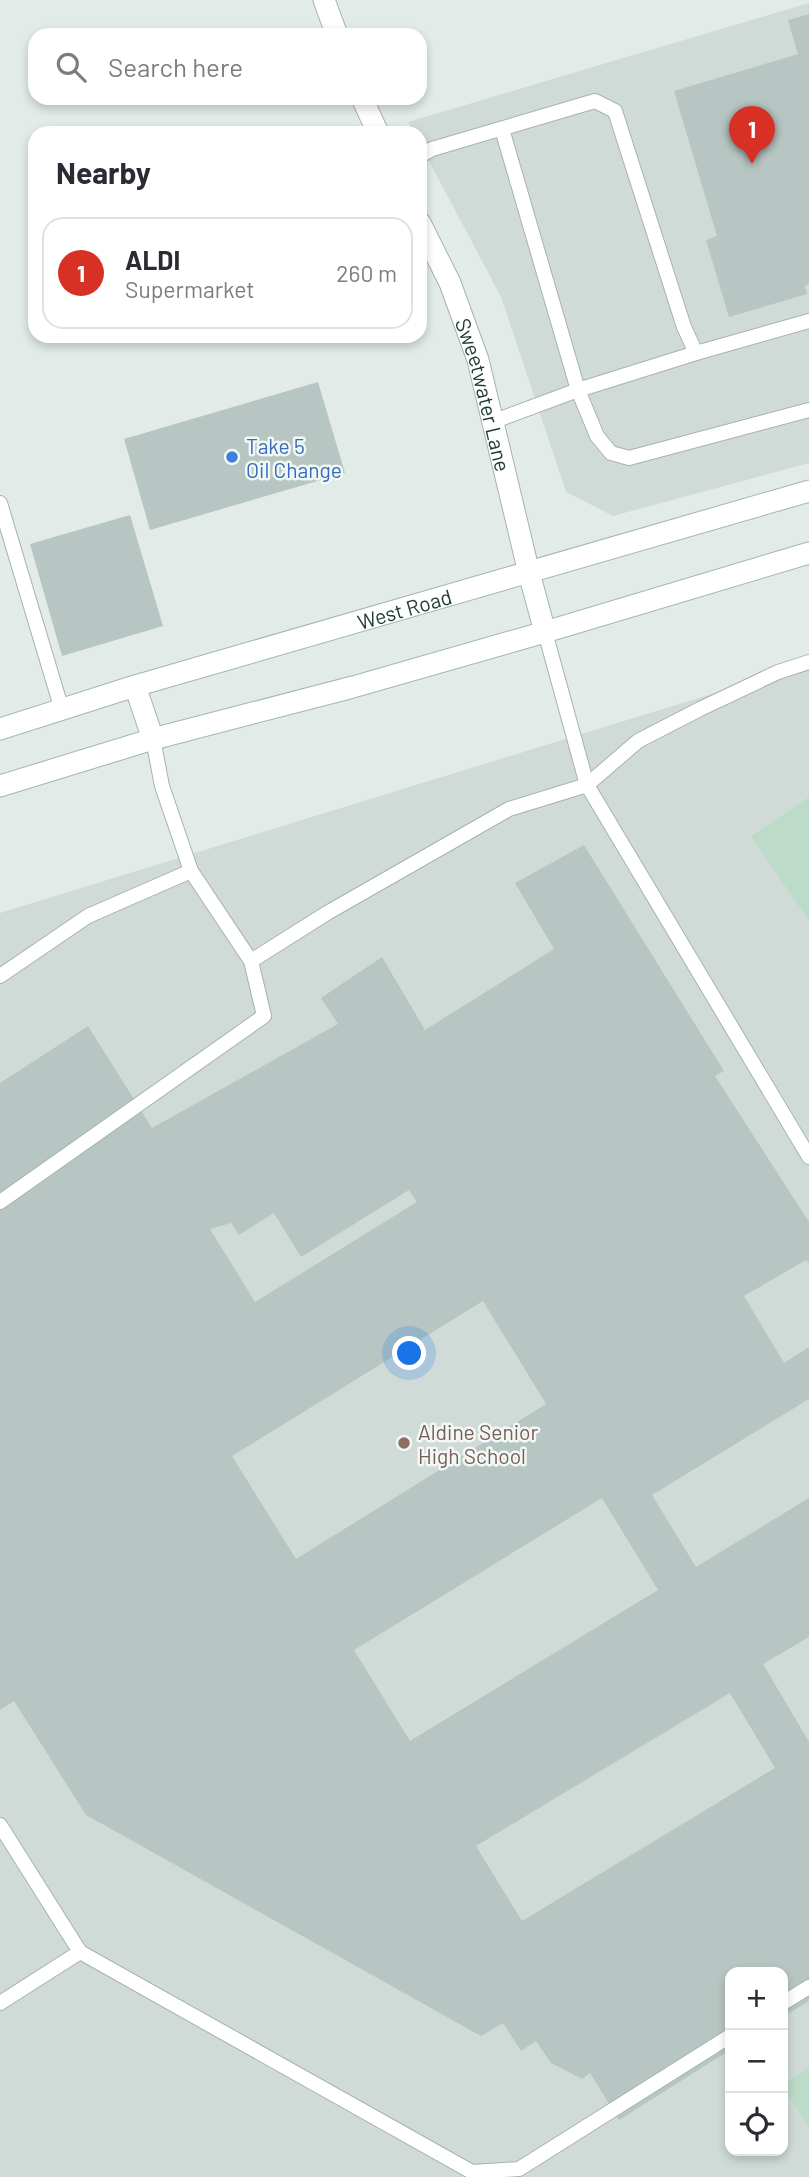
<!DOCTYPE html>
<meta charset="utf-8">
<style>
:root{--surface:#fff;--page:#f2f2f3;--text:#2b2b33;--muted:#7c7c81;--line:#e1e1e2;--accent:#d93025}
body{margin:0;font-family:Barlow,sans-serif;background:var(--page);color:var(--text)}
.controls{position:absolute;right:21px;bottom:21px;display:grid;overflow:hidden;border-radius:14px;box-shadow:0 4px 10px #0003}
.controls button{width:63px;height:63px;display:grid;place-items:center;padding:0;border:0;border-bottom:2px solid var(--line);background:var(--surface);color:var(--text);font:35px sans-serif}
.you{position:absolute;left:410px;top:1354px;width:24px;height:24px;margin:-18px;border:5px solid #fff;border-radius:50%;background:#1a73e8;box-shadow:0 0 0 10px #1a73e833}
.badge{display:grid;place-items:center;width:46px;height:46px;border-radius:50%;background:var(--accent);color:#fff;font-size:23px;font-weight:700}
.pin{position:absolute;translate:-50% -58px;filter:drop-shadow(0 2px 4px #0008)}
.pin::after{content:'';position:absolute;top:37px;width:24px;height:21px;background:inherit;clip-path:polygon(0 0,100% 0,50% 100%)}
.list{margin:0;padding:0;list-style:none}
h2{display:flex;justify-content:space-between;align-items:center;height:91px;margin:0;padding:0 28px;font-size:30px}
h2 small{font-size:23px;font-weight:400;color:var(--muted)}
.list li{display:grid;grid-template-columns:46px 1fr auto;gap:21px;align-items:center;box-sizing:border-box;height:112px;margin:0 14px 14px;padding:0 14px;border:2px solid var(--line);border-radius:21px}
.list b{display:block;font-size:26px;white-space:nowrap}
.list p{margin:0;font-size:23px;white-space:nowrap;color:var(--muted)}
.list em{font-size:23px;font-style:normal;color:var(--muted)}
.icon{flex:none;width:38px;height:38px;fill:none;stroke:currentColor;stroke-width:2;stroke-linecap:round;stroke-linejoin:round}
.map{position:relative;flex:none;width:809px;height:2177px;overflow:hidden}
.search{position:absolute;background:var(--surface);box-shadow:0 4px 10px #0003;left:28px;top:28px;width:399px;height:77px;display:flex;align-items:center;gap:18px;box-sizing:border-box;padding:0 24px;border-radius:21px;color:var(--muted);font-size:26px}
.panel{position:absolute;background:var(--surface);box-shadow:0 4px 10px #0003;left:28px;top:126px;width:399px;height:217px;border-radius:21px}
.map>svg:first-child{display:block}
.built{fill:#d0dbd7;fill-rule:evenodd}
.green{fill:#bcdbc8}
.building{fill:#b7c6c2;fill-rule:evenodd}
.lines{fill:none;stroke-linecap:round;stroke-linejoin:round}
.service-casing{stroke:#a5b3b0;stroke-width:16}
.tertiary-casing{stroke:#a5b3b0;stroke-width:23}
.secondary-casing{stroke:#a1b6b1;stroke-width:23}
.service{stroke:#fff;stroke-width:14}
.tertiary{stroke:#fff;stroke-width:21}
.secondary{stroke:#fff;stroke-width:21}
.shop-dot{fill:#3f7fe0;stroke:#f2f8f6;stroke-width:2.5}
.education-dot{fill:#8d6e63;stroke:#f2f8f6;stroke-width:2.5}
.labels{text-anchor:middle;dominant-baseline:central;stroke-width:5;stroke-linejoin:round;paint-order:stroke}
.street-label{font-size:21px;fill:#233b38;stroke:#f2f8f6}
.shop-label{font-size:21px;fill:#366cbe;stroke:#f2f8f6;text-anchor:start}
.education-label{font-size:21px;fill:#785e54;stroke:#f2f8f6;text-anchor:start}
</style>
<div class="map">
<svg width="809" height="2177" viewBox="0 0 809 2177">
<rect width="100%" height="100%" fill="#e2ebe8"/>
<g class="built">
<path d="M809,3v460l-196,53 -47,-24 -65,-195 -81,-153v-11h-6l-6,-11z"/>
<path d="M809,664v1513h-809v-1264zM730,1972h53v179h-53z"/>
</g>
<g class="green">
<path d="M809,797v124l-58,-85z"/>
<path d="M809,2067v61l-26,-42v-2z"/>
</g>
<g class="building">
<path d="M809,14v270l-4,2 2,8 -78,23 -23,-77 11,-4 -43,-145 124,-37 -10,-34z"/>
<path d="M318,382l27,91 -195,57 -26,-91z"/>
<path d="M130,515l33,111 -101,30 -32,-112z"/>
<path d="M584,845l140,226 -9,5 94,146v41l-3,-3 -62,36 40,67 25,-16v52l-157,96 44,72 113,-69v139l-46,27 46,78v259l-26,16v-45h-53v78l-111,70 -29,-47 -8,6 -31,-16 -15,-22 -15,10 -18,-28 -22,13 -395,-221 -72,-114 -14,9v-627l88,-57 64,102 186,-104 -17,-26 61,-41 43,73 129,-81 -39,-66zM409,1190l8,12 -162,100 -45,-73 21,-6 8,12 35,-22 27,44zM483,1301l63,103 -250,155 -64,-103zM602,1498l56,92 -248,151 -56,-91zM730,1693l45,75 -253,153 -46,-75z"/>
</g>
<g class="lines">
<g class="service-casing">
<g id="service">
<path d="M502,129l76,261 19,46 14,17 18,5 180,-48"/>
<path d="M420,156l12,-7 163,-48 20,10 69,216 12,26 113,-32"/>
<path d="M492,422l86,-32 118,-37"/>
<path d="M0,503l62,207"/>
<path d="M545,632l42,153 222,372"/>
<path d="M251,961l76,-48 182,-104 78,-24 51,-44 62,-32 78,-37 31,-10"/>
<path d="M0,976l88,-60 103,-45"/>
<path d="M0,1202l264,-186 -13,-55 -60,-90 -29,-85 -9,-47"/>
<path d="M0,1825l80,127"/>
<path d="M0,2003l80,-51 392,220 47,-3 211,-133"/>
<path d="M783,2003l26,-16"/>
</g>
</g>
<g class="tertiary-casing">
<g id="tertiary">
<path d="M324,0l13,35"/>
<path d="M362,98l16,35"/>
<path id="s1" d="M420,223l30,60 28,77 51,213"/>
</g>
</g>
<g class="secondary-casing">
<g id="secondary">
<path d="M529,573l16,59"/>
<path d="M135,686l18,53"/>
<path id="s2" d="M0,729l135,-43 674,-195"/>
<path d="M0,786l153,-47 200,-52 192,-55 264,-79"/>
</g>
</g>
<use href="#service" class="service"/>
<use href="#tertiary" class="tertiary"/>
<use href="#secondary" class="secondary"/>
</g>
<circle class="shop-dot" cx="232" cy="457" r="7"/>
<circle class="education-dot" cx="404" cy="1443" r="7"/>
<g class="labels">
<g class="street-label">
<text stroke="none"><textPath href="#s1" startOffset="184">Sweetwater Lane</textPath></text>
<text stroke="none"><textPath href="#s2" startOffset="422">West Road</textPath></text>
</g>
<g class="shop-label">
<text x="246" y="445">Take 5<tspan x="246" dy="24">Oil Change</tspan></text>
</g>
<g class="education-label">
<text x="418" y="1431">Aldine Senior<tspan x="418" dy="24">High School</tspan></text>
</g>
</g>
</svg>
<div class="controls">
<button>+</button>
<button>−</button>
<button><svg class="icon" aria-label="locate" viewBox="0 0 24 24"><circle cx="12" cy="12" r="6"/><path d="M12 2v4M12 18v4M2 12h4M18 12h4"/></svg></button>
</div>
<div class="you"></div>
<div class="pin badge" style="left:752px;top:164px">1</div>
<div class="search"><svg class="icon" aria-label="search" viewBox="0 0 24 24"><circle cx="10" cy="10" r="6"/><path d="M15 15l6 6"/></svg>Search here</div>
<section class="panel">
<h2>Nearby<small></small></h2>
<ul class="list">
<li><span class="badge">1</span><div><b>ALDI</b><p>Supermarket</p></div><em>260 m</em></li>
</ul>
</section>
</div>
